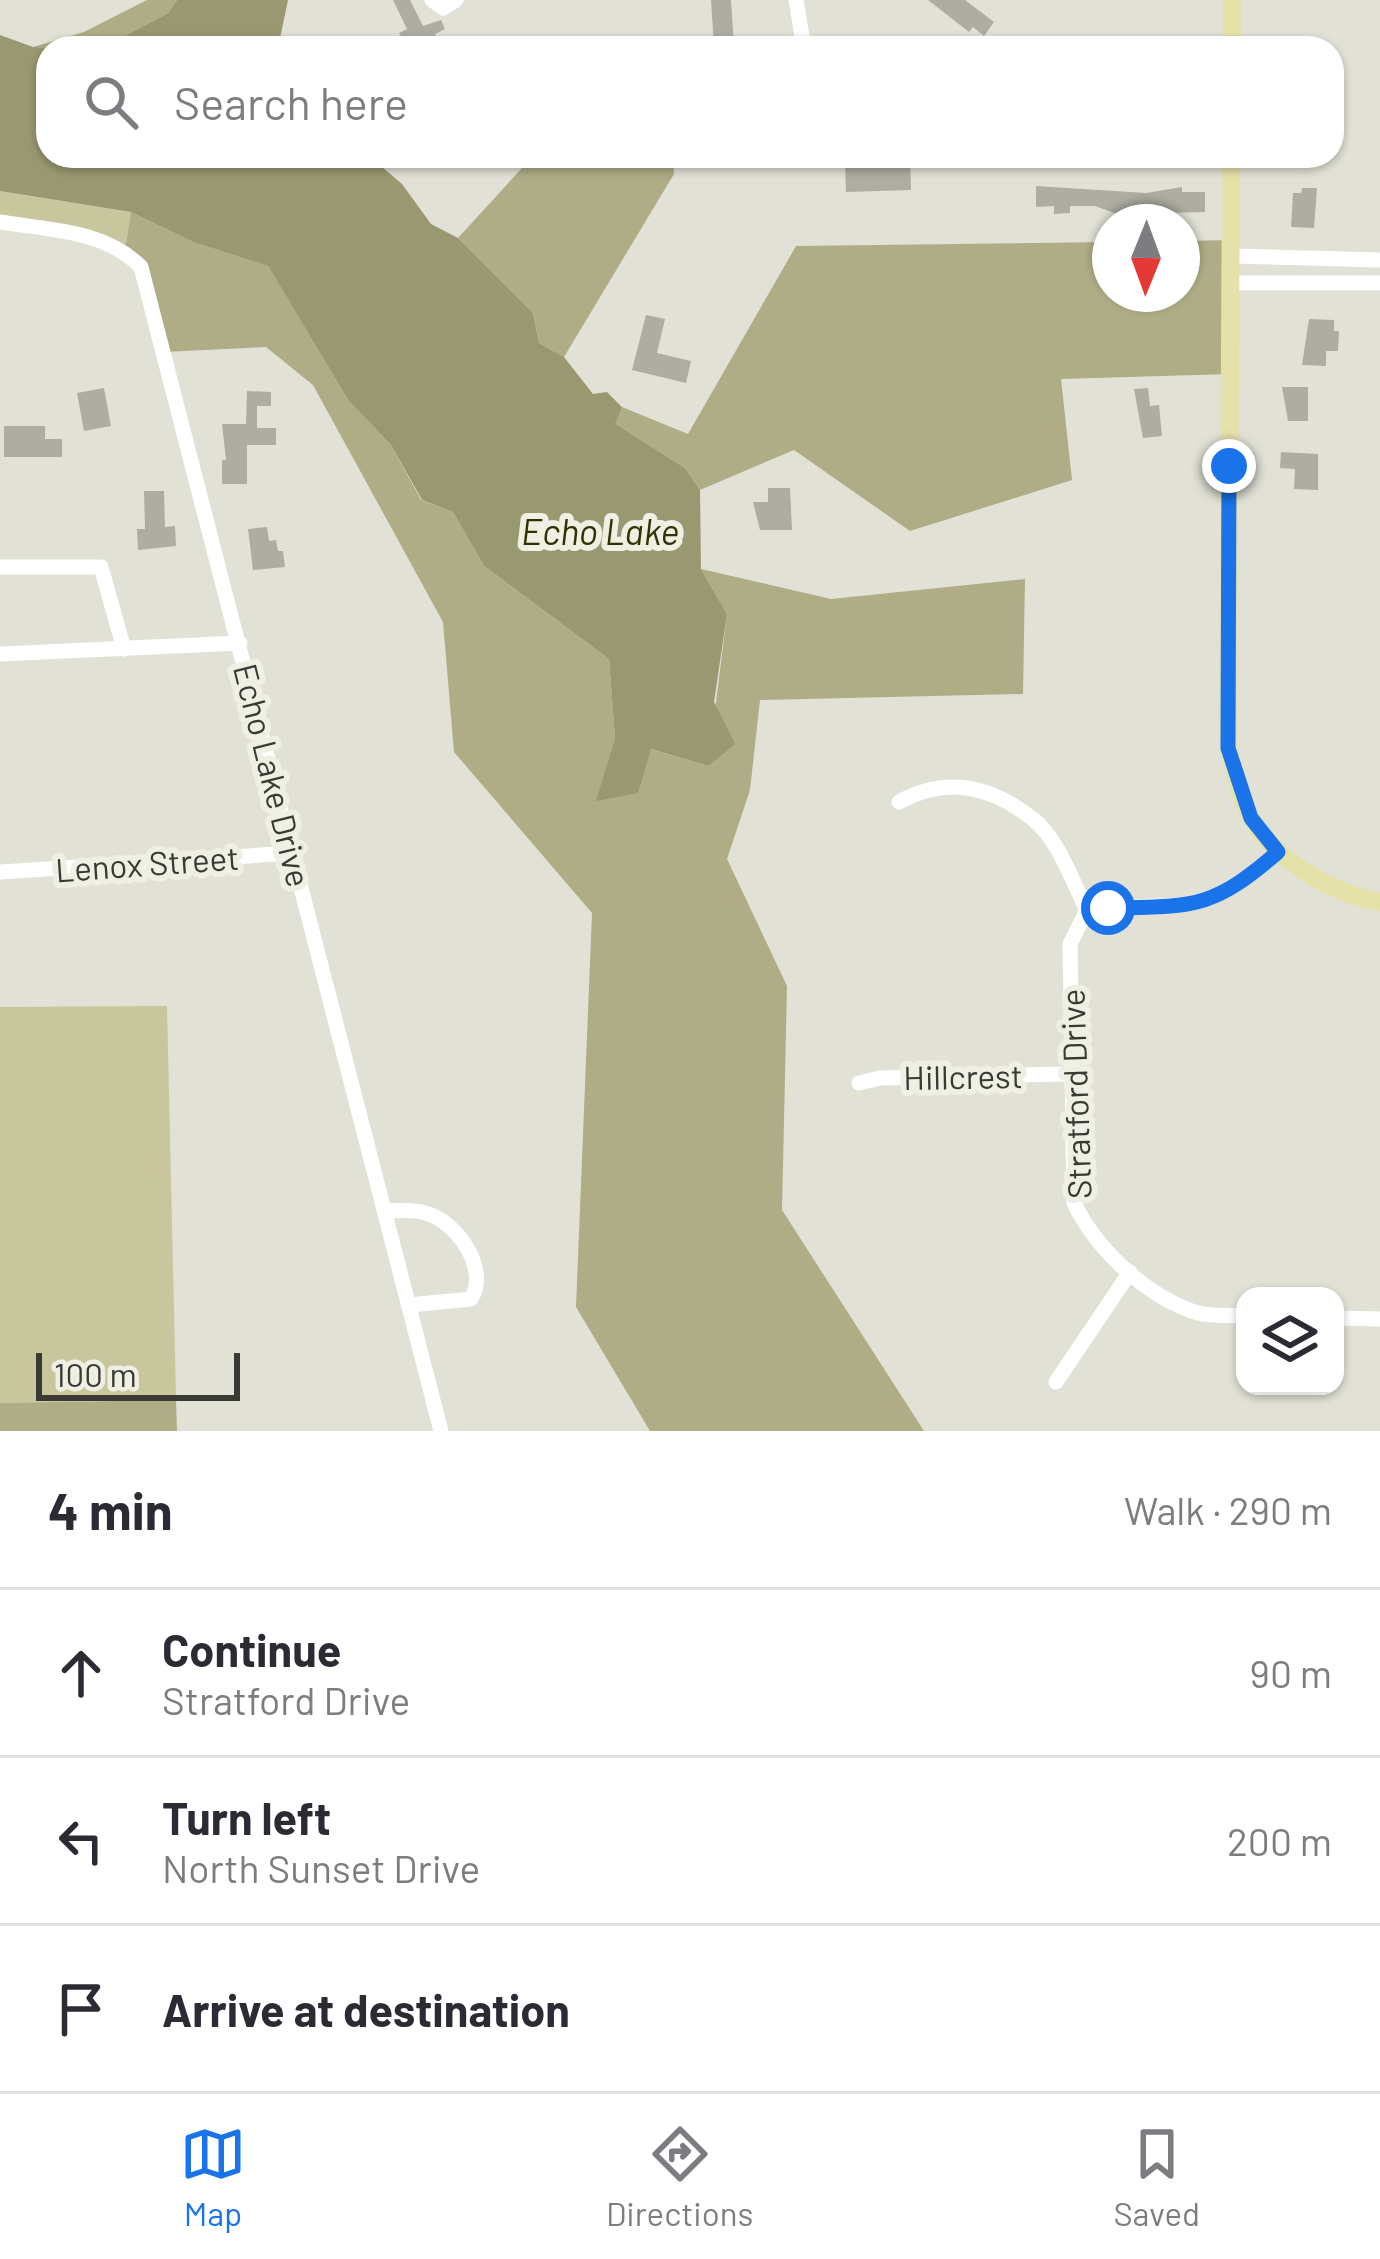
<!DOCTYPE html>
<meta charset="utf-8">
<style>
:root{--surface:#fff;--page:#f2f2f3;--text:#2b2b33;--muted:#7c7c81;--line:#e1e1e2;--accent:#1a73e8}
body{margin:0;font-family:Barlow,sans-serif;background:var(--page);color:var(--text)}
.controls{position:absolute;right:36px;bottom:36px;display:grid;overflow:hidden;border-radius:24px;box-shadow:0 3px 9px #0004}
.controls button{width:108px;height:108px;display:grid;place-items:center;padding:0;border:0;border-bottom:3px solid var(--line);background:var(--surface);color:var(--text);font:60px sans-serif}
.compass{position:absolute;left:1092px;top:204px;width:108px;height:108px;border-radius:50%;background:var(--surface);box-shadow:0 3px 9px #0004;rotate:181deg}
.scale{position:absolute;left:36px;bottom:30px;width:204px;box-sizing:border-box;padding-left:12px;border:6px solid #3a3a35;border-top:0;font-size:33px;line-height:42px;white-space:nowrap;color:#3a3a35;-webkit-text-stroke:9px #efefe3;paint-order:stroke}
.stop{position:absolute;width:36px;height:36px;margin:-27px;border:9px solid #1a73e8;border-radius:50%;background:#fff}
.stop.end{background:#1a73e8;border-color:#fff;box-shadow:0 3px 12px #0008}
.list{margin:0;padding:0;list-style:none}
h2{display:flex;justify-content:space-between;align-items:center;height:156px;margin:0;padding:0 48px;font-size:51px}
h2 small{font-size:39px;font-weight:400;color:var(--muted)}
.list li{display:grid;grid-template-columns:78px 1fr auto;gap:36px;align-items:center;box-sizing:border-box;height:168px;padding:0 48px;border-top:3px solid var(--line)}
.list b{display:block;font-size:45px;white-space:nowrap}
.list p{margin:0;font-size:39px;white-space:nowrap;color:var(--muted)}
.list em{font-size:39px;font-style:normal;color:var(--muted)}
.icon{flex:none;width:66px;height:66px;fill:none;stroke:currentColor;stroke-width:2;stroke-linecap:round;stroke-linejoin:round}
.map{position:relative;flex:none;width:1380px;height:1431px;overflow:hidden}
.search{position:absolute;background:var(--surface);box-shadow:0 3px 9px #0004;left:36px;right:36px;top:36px;height:132px;display:flex;align-items:center;gap:30px;box-sizing:border-box;padding:0 42px;border-radius:36px;color:var(--muted);font-size:45px}
.sheet{height:660px;background:var(--surface)}
nav{display:flex;justify-content:space-around;align-items:center;box-sizing:border-box;height:168px;border-top:3px solid var(--line);background:var(--surface);font-size:33px;color:var(--muted)}
nav a{display:grid;justify-items:center;gap:6px}
nav .on{color:var(--accent)}
.map>svg:first-child{display:block}
.green{fill:#c7c69d}
.forest{fill:#aead86}
.water{fill:#999871}
.building{fill:#adada2}
.lines{fill:none;stroke-linecap:round;stroke-linejoin:round}
.minor{stroke:#fff;stroke-width:15}
.major{stroke:#e5e2a9;stroke-width:18}
.route{stroke:#1a73e8;stroke-width:15}
.labels{text-anchor:middle;dominant-baseline:central;stroke-width:12;stroke-linejoin:round;paint-order:stroke}
.street-label{font-size:33px;fill:#3a3a35;stroke:#efefe3}
.water-label{font-size:36px;font-style:italic;fill:#333100;stroke:#efefe3}
</style>
<div class="map">
<svg width="1380" height="1431" viewBox="0 0 1380 1431">
<rect width="100%" height="100%" fill="#e1e1d6"/>
<g class="green">
<path d="M0,191l131,21 -6,39 -125,-29z"/>
<path d="M167,1006l9,394 -176,3v-396z"/>
</g>
<g class="forest">
<path d="M147,0h30l-9,13 -66,35 -69,-1 51,-15z"/>
<path d="M533,156h140l1,18 -110,183 -25,-14 -6,-30 -75,-75z"/>
<path d="M131,212l62,30 75,24 80,134 43,45 30,55 32,12 31,54 125,93 6,79 -18,63 53,-52 58,17 19,-152 -26,-45 130,30 194,-20 -2,115 -263,6 -10,90 -23,69 60,127 -5,224 142,221h-274l-74,-124 16,-394 -138,-161 -11,-130 -130,-237 -47,-38 -102,5 -23,-85 -16,-16z"/>
<path d="M1231,240l-1,134 -169,5 11,101 -162,51 -116,-81 -94,40 -15,-22 -71,-44 8,-17 66,27 108,-188 314,-4v52h72v-53z"/>
<path d="M176,1400l1,31h-177v-28z"/>
</g>
<g class="water">
<path d="M177,0h111l-10,48h-176l66,-35z"/>
<path d="M0,35l33,12 39,1h-24v108h321l33,28 29,40 27,14 75,75 6,30 25,14 29,37 14,-2 15,15 -7,17 70,44 15,22 1,79 26,45 -13,88 21,42 -27,22 -57,-17 -13,44 -42,8 19,-63 -6,-79 -125,-93 -31,-54 -31,-12 -31,-55 -43,-45 -80,-134 -75,-24 -62,-30 -131,-21z"/>
</g>
<g class="building">
<path d="M393,0h17l13,26 18,-6 4,9 -10,5 7,14h-35l-8,-15 8,-4z"/>
<path d="M711,0h20l3,46 -20,1z"/>
<path d="M928,0h37l29,22 -10,14 -11,-9 -4,5z"/>
<path d="M898,156h12l1,34 -65,2 -1,-29 53,-2z"/>
<path d="M1036,186l110,7 36,-6v5h23v20l-88,2 -22,-8h-25v7l-16,1v-8l-18,1z"/>
<path d="M1302,188h15l-3,40 -23,-1 2,-34h8z"/>
<path d="M646,315l19,4 -8,34 34,8 -5,22 -54,-13z"/>
<path d="M1309,319l25,1v11h5l-1,20h-12v15l-24,-1z"/>
<path d="M1282,387h26v34h-20z"/>
<path d="M104,388l7,38 -27,5 -7,-38z"/>
<path d="M1148,388l2,18 9,-1 3,31 -19,2 -9,-49z"/>
<path d="M247,391l24,1v14h-14v22h19v17h-29v39h-25v-24h4l-4,-36h24z"/>
<path d="M4,426h41v13h17v18h-58z"/>
<path d="M1281,452l37,2v36l-24,-1 1,-20 -15,-1z"/>
<path d="M768,488h22l2,42h-32l-7,-28h15z"/>
<path d="M144,491h20l1,36 10,-1 1,20 -38,4 -1,-21h8z"/>
<path d="M267,527l2,14 7,-1 2,11h5l2,16 -32,3 -5,-41z"/>
</g>
<g class="lines">
<g class="minor">
<path d="M432,0l11,8 13,-8"/>
<path d="M796,0l8,48"/>
<path d="M0,222c49,8 105,8 141,45l300,1164"/>
<path d="M1231,256l149,4"/>
<path d="M1231,283h149"/>
<path d="M0,567h101l23,82"/>
<path d="M0,654l240,-11"/>
<path d="M899,802c47,-26 91,-17 134,17 26,21 39,62 54,91"/>
<path d="M0,872l293,-19"/>
<path d="M859,1083l21,-5 188,-4"/>
<path d="M385,1211c12,0 28,-2 40,2 31,7 65,56 46,86l-62,6"/>
<path d="M1245,1316c-18,-1 -39,1 -56,-6 -47,-18 -94,-63 -115,-107l-4,-259 17,-34c98,-11 109,13 191,-58"/>
<path d="M1335,1318l45,1"/>
<path d="M1056,1382l74,-110"/>
</g>
<g class="major">
<path d="M1232,48v-48"/>
<path d="M1231,156l-3,592c8,23 12,53 25,73 27,42 80,73 127,81"/>
</g>
</g>
<g class="lines">
<path class="route" d="M1108,908c86,-2 103,2 170,-56l-27,-34 -23,-70 1,-282"/>
</g>
<g class="labels">
<g class="street-label">
<text transform="translate(273 775) rotate(76)">Echo Lake Drive</text>
<text transform="translate(147 863) rotate(-4)">Lenox Street</text>
<text transform="translate(963 1076) rotate(-1)">Hillcrest</text>
<text transform="translate(1075 1094) rotate(-92)">Stratford Drive</text>
</g>
<g class="water-label">
<text x="600" y="530">Echo Lake</text>
</g>
</g>
</svg>
<div class="controls">
<button><svg class="icon" aria-label="layers" viewBox="0 0 24 24"><path d="M12 4l9 5-9 5-9-5zM3 14l9 5 9-5"/></svg></button>
</div>
<svg class="compass" viewBox="-18 -18 36 36"><path d="M0-13l5 13h-10z" fill="#e53935"/><path d="M0 13l5-13h-10z" fill="#7c7c81"/></svg>
<div class="scale">100 m</div>
<div class="stop" style="left:1108px;top:908px"></div>
<div class="stop end" style="left:1229px;top:466px"></div>
<div class="search"><svg class="icon" aria-label="search" viewBox="0 0 24 24"><circle cx="10" cy="10" r="6"/><path d="M15 15l6 6"/></svg>Search here</div>
</div>
<section class="sheet">
<h2>4 min<small>Walk · 290 m</small></h2>
<ul class="list">
<li><svg class="icon" aria-label="ahead" viewBox="0 0 24 24"><path d="M12 20V5M6 11l6-6 6 6"/></svg><div><b>Continue</b><p>Stratford Drive</p></div><em>90 m</em></li>
<li><svg class="icon" aria-label="left" viewBox="0 0 24 24"><path d="M17 20v-9H6M10 6l-5 5 5 5"/></svg><div><b>Turn left</b><p>North Sunset Drive</p></div><em>200 m</em></li>
<li><svg class="icon" aria-label="arrive" viewBox="0 0 24 24"><path d="M6 21V4h12l-3 4 3 4H6"/></svg><div><b>Arrive at destination</b></div></li>
</ul>
</section>
<nav>
<a class="on"><svg class="icon" aria-label="map" viewBox="0 0 24 24"><path d="M3 6l6-2 6 2 6-2v14l-6 2-6-2-6 2zM9 4v14M15 6v14"/></svg>Map</a>
<a><svg class="icon" aria-label="directions" viewBox="0 0 24 24"><path d="M12 3l9 9-9 9-9-9zM9 14v-3h6M13 9l2 2-2 2"/></svg>Directions</a>
<a><svg class="icon" aria-label="saved" viewBox="0 0 24 24"><path d="M7 4h10v16l-5-4-5 4z"/></svg>Saved</a>
</nav>
